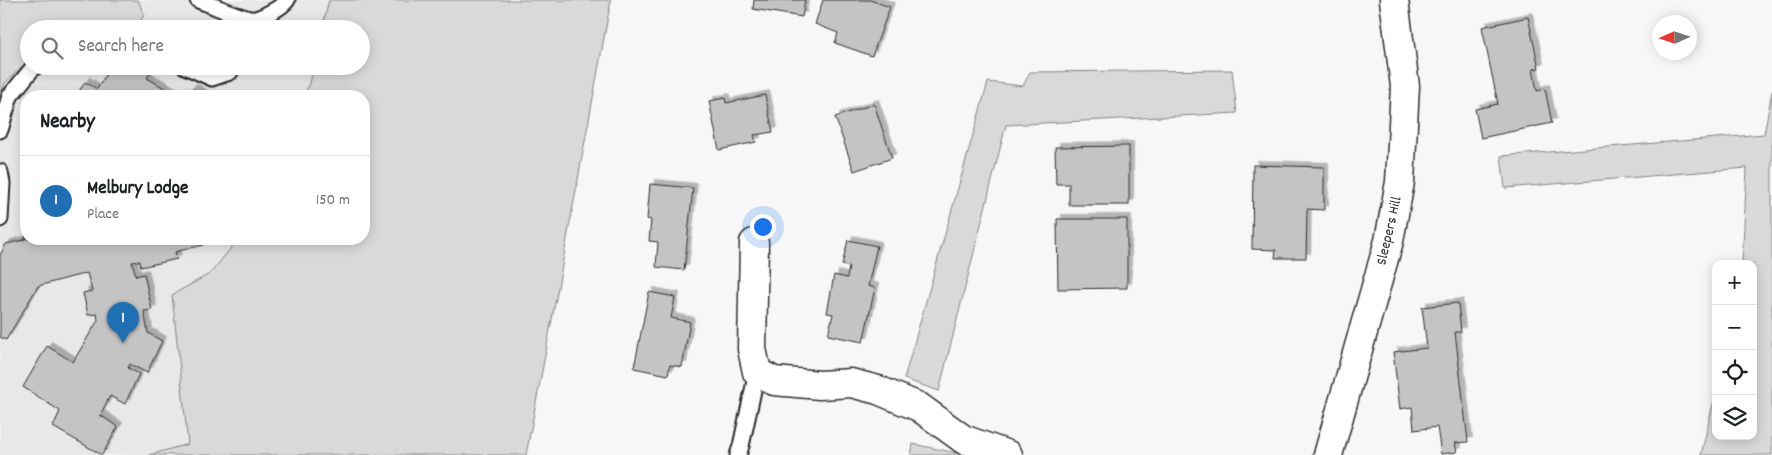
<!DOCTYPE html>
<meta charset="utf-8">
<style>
:root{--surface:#fff;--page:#f2f2f2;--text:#202124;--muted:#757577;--line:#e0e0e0;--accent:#1f6fb2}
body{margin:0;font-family:Dekko,sans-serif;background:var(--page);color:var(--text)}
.controls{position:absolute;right:15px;bottom:15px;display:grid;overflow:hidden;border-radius:10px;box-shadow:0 2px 12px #0003}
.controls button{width:45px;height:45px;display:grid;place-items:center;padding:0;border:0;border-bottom:1px solid var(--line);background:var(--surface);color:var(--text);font:25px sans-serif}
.compass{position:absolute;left:1652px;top:15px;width:45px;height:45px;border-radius:50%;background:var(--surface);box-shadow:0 2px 12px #0003;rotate:267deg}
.you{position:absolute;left:762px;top:226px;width:18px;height:18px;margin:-12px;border:4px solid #fff;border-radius:50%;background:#1a73e8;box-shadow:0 0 0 8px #1a73e833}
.badge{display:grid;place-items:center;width:32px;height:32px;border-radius:50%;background:var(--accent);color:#fff;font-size:16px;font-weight:700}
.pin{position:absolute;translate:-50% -41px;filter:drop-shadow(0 1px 2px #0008)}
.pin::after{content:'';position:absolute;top:26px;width:18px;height:15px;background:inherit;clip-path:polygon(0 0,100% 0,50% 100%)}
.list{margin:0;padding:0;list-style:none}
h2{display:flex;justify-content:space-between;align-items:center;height:65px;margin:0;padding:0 20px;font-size:21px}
h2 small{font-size:16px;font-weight:400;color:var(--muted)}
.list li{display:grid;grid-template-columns:32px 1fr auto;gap:15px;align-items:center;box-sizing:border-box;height:90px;padding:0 20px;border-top:1px solid var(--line)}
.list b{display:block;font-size:19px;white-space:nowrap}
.list p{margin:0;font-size:16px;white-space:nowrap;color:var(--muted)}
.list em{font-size:16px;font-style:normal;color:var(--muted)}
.icon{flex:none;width:28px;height:28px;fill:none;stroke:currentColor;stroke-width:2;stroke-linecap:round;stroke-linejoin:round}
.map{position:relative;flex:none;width:1772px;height:455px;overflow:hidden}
.search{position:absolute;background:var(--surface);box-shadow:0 2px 12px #0003;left:20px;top:20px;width:350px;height:55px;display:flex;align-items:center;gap:12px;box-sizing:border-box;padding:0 18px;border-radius:28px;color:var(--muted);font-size:19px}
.panel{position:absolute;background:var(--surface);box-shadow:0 2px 12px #0003;left:20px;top:90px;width:350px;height:155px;border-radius:20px}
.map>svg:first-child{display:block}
.built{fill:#e8e8e8}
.green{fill:#d9d9d9;stroke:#828282}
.building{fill:#c4c4c4;stroke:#2b2b2b;filter:url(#shadow)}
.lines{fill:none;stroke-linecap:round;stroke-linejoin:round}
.service-casing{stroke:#2b2b2b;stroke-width:19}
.minor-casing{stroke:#2b2b2b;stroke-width:31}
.service{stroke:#fff;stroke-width:15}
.minor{stroke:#fff;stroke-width:28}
.labels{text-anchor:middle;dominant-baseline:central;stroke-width:4;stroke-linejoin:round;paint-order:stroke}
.street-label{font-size:15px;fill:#2b2b2b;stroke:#fff}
</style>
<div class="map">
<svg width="1772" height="455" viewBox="0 0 1772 455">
<defs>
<filter id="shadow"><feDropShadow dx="4.5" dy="-4.5" stdDeviation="0" flood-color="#0004"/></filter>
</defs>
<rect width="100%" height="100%" fill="#f7f7f7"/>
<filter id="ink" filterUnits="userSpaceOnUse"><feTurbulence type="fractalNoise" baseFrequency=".02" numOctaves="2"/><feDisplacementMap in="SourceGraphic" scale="10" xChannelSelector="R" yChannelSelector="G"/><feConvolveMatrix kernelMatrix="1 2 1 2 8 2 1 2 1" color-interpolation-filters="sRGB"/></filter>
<g filter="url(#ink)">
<g class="built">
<path d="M138,0h191l-7,29h-208l8,-1 22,-13z"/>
<path d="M29,60v6h285l-4,17 -6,13h-278v143h212l-27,34 -39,22 16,149 -39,11h-149v-357l5,-15z"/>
</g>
<g class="green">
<path d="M0,0h138l6,15 -6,10 -24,4h-85v31l-24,23 -5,15z"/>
<path d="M329,0h282l-54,293 -31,162h-377l39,-11 -16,-149 39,-22 27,-34h126v-143h-60l6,-13 4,-17h47v-37h-39z"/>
<path d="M1232,70l5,43 -231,12 -67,266 -35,-12 84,-297 35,4 7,-14z"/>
<path d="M1772,91v364h-71l15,-64v45h37v-172h-11l5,-96 -242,20 -4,-32 263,-22z"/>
<path d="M913,444l53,11h-55z"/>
</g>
<g class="building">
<path d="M754,0h51l-3,17 -49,-8z"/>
<path d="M823,0h47l20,7 -18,49 -37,-13 3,-10 -23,-9z"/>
<path d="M1528,17l11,51 -6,1 4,22 8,-2 7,34 -71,15 -6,-29 23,-5 -16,-77z"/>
<path d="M111,66h43l-7,12 31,18h-102l9,-14 12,7z"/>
<path d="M192,88l13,8h-18z"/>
<path d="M765,95l8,37 -19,3 2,7 -37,8 -10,-49 16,-3 1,5z"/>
<path d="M874,104l18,54 -38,13 -19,-54z"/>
<path d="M1129,146v59h-60v-21h-13l-1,-37z"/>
<path d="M1253,165l71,2v43l-17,-1 -1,49h-31l1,-8 -24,-1z"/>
<path d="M650,184l43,4 -9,82 -28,-3 2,-25 -9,-1 2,-21 -4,-1z"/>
<path d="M1057,219h70v69l-69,1z"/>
<path d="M26,236v3h181l-4,6 -28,7 2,7 -36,8 -1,-6 -8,1 4,14 8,-2 8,36 -8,1 4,22 14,8 -15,32 -17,-9 -2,4 11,6 -14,30 -15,-8 -10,19 18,12 -16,28 -49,-28 7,-16 -37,-24 24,-41 26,16 25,-42 -1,-6 -9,1 -5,-22 9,-2 -5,-18 -49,13 -32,54 -6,-3v-82l6,-11 18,-4z"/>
<path d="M848,240l29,6 -9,40 7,2 -12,54 -35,-7 5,-21 -6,-1 7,-38 13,3 2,-11 -7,-2z"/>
<path d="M649,292l26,5 -4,21 19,4 -8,45 -12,-2 -2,10 -34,-7z"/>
<path d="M1458,303l3,29h-6l13,110 -13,1 2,9 -16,2 -4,-27 -23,3 -2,-23 -12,2 -7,-57 34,-4 -5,-41z"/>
</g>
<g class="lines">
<g class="service-casing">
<g id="service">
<path d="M198,0c17,6 35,15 52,19 9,2 32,-12 37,-19"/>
<path d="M185,66l27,12 18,-6 3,-6"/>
<path d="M0,130l10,-34 22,-27 4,-3"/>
<path d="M0,172l2,11 -2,36"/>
<path d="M738,455l3,-9 16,-74"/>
</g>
</g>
<g class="minor-casing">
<g id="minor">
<path d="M754,243l-2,106 5,23 17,9 46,4 31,-2 27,7 41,17 44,32 45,16"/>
<path d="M1328,455l61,-214 11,-59 5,-96 -11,-86"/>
</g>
</g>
<use href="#service" class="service"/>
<use href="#minor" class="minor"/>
</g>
</g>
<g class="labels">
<g class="street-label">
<text transform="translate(1390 231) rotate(-77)">Sleepers Hill</text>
</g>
</g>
</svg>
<div class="controls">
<button>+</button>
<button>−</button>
<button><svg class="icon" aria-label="locate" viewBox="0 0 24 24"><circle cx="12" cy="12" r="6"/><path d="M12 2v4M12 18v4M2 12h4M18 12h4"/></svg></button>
<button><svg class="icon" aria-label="layers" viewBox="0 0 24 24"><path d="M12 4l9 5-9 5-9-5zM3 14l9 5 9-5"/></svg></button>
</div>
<svg class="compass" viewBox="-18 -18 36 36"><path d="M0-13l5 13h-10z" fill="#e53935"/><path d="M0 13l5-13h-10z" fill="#757577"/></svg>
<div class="you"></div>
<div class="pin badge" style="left:123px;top:343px">1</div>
<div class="search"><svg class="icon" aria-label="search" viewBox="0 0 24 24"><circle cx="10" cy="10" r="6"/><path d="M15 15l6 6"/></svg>Search here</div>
<section class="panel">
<h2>Nearby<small></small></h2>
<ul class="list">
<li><span class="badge">1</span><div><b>Melbury Lodge</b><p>Place</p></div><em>150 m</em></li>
</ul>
</section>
</div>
